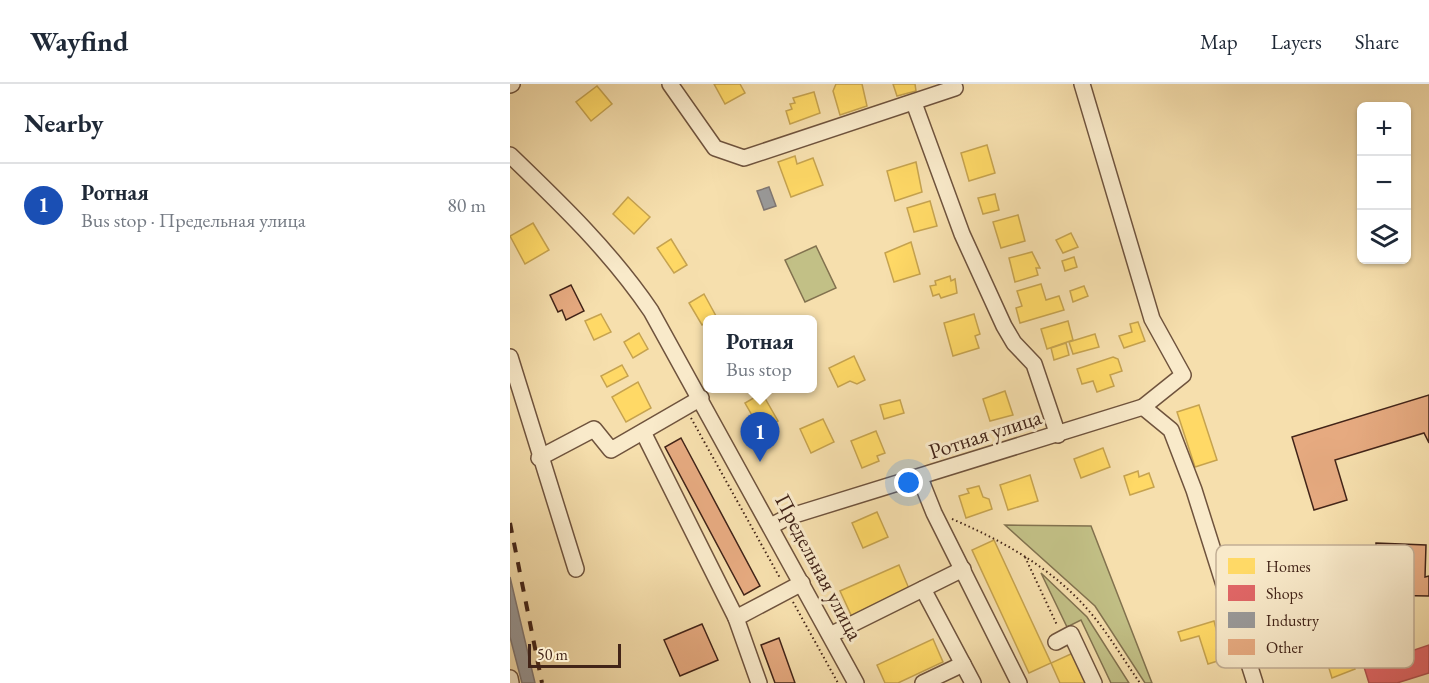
<!DOCTYPE html>
<meta charset="utf-8">
<style>
:root{--surface:#fff;--page:#f6f6f7;--text:#1f2937;--muted:#747a83;--line:#e0e1e3;--accent:#db2777}
body{margin:0;font-family:"EB Garamond",serif;background:var(--page);color:var(--text)}
.controls{position:absolute;right:18px;top:18px;display:grid;overflow:hidden;border-radius:9px;box-shadow:0 2px 4px #0004}
.controls button{width:54px;height:54px;display:grid;place-items:center;padding:0;border:0;border-bottom:2px solid var(--line);background:var(--surface);color:var(--text);font:30px sans-serif}
.scale{position:absolute;left:18px;bottom:15px;width:93px;box-sizing:border-box;padding-left:6px;border:3px solid #422418;border-top:0;font-size:16px;line-height:21px;white-space:nowrap;color:#422418;-webkit-text-stroke:4px #f9eaca;paint-order:stroke}
.you{position:absolute;left:399px;top:399px;width:21px;height:21px;margin:-15px;border:4px solid #fff;border-radius:50%;background:#1a73e8;box-shadow:0 0 0 9px #1a73e833}
.badge{display:grid;place-items:center;width:39px;height:39px;border-radius:50%;background:var(--accent);color:#fff;font-size:20px;font-weight:700}
.pin{position:absolute;translate:-50% -50px;filter:drop-shadow(0 2px 3px #0008)}
.pin::after{content:'';position:absolute;top:32px;width:21px;height:18px;background:inherit;clip-path:polygon(0 0,100% 0,50% 100%)}
.popup{position:absolute;left:193px;top:231px;width:114px;height:78px;box-sizing:border-box;display:grid;place-content:center;border-radius:9px;background:var(--surface);filter:drop-shadow(0 2px 4px #0005);font-size:20px;white-space:nowrap;color:var(--muted)}
.popup b{font-size:22px;color:var(--text)}
.popup::after{content:'';position:absolute;left:50%;top:100%;margin-left:-12px;border:12px solid transparent;border-top-color:var(--surface)}
.list{margin:0;padding:0;list-style:none}
h2{display:flex;justify-content:space-between;align-items:center;height:78px;margin:0;padding:0 24px;font-size:26px}
h2 small{font-size:20px;font-weight:400;color:var(--muted)}
.list li{display:grid;grid-template-columns:39px 1fr auto;gap:18px;align-items:center;box-sizing:border-box;height:84px;padding:0 24px;border-top:2px solid var(--line)}
.list b{display:block;font-size:22px;white-space:nowrap}
.list p{margin:0;font-size:20px;white-space:nowrap;color:var(--muted)}
.list em{font-size:20px;font-style:normal;color:var(--muted)}
.icon{flex:none;width:33px;height:33px;fill:none;stroke:currentColor;stroke-width:2;stroke-linecap:round;stroke-linejoin:round}
.map{position:relative;flex:none;width:919px;height:599px;overflow:hidden}
header{display:flex;align-items:center;gap:36px;box-sizing:border-box;height:84px;padding:0 30px;background:var(--surface);border-bottom:2px solid var(--line)}
header strong{font-size:28px}
nav{display:flex;gap:33px;margin-inline-start:auto;font-size:21px}
main{display:flex}
aside{flex:1;background:var(--surface)}
.map>svg:first-child{display:block}
.green{fill:#c2c086;stroke:#82724f;stroke-width:1.5}
.homes{fill:#ffd966;stroke:#c6a34f;stroke-width:1.5}
.shops{fill:#e06666;stroke:#b1524f;stroke-width:1.5}
.industry{fill:#999;stroke:#7f7672;stroke-width:1.5}
.building{fill:#e6aa80;stroke:#422418;stroke-width:1.5}
.lines{fill:none;stroke-linecap:round;stroke-linejoin:round}
.minor-casing{stroke:#6f533d;stroke-width:18}
.path{stroke:#422418;stroke-width:2;stroke-dasharray:1.5 3;stroke-linecap:butt}
.minor{stroke:#f9eaca;stroke-width:15}
.rail{stroke:#422418;stroke-width:4;stroke-dasharray:10 10;stroke-linecap:butt}
.labels{text-anchor:middle;dominant-baseline:central;stroke-width:6;stroke-linejoin:round;paint-order:stroke}
.street-label{font-size:22px;fill:#422418;stroke:#f9eaca}
.key{fill:#f9eaca;stroke:#c2af95;stroke-width:1.5}
.key-label{font-size:16px;fill:#422418}
</style>
<header>
<strong>Wayfind</strong>
<nav><a>Map</a><a>Layers</a><a>Share</a></nav>
</header>
<main>
<aside>
<h2>Nearby<small></small></h2>
<ul class="list">
<li><span class="badge" style="background:#1a4fb4">1</span><div><b>Ротная</b><p>Bus stop · Предельная улица</p></div><em>80 m</em></li>
</ul>
</aside>
<div class="map">
<svg width="919" height="599" viewBox="0 0 919 599">
<rect width="100%" height="100%" fill="#f6dfad"/>
<filter id="stains"><feTurbulence type="fractalNoise" baseFrequency=".00333" numOctaves="4"/><feColorMatrix values="0 0 0 0 .2 0 0 0 0 .09 0 0 0 0 .02 0 0 0 .5 -.17"/></filter>
<radialGradient id="worn" r=".72"><stop offset=".6" stop-color="#630" stop-opacity="0"/><stop offset="1" stop-color="#630" stop-opacity=".3"/></radialGradient>
<g class="green">
<path d="M306,162l20,42 -31,14 -20,-42z"/>
<path d="M495,441l86,1 61,157h-7l-50,-77z"/>
<path d="M531,489l46,44 42,66h-18l-30,-63 -14,7z"/>
</g>
<g class="homes">
<path d="M204,0h26l5,9 -20,11z"/>
<path d="M326,0h26l5,22 -27,9 -7,-24z"/>
<path d="M383,0h22l1,7 -19,5z"/>
<path d="M87,2l15,18 -21,17 -15,-19z"/>
<path d="M304,8l6,21 -30,11 -4,-13 6,-2 -2,-5 5,-1 -2,-5z"/>
<path d="M477,61l8,28 -26,8 -8,-28z"/>
<path d="M285,72l2,8 16,-6 10,27 -32,12 -13,-35z"/>
<path d="M406,78l6,30 -27,9 -8,-30z"/>
<path d="M485,110l4,16 -16,4 -5,-16z"/>
<path d="M118,113l22,20 -16,17 -21,-20z"/>
<path d="M420,117l7,25 -23,6 -7,-24z"/>
<path d="M508,131l7,26 -24,7 -8,-26z"/>
<path d="M23,139l16,27 -24,14 -15,-28z"/>
<path d="M561,149l7,14 -15,6 -7,-13z"/>
<path d="M161,155l16,26 -13,8 -17,-25z"/>
<path d="M401,158l9,32 -26,8 -9,-29z"/>
<path d="M522,168l8,16h-4l2,7 -23,7 -6,-24z"/>
<path d="M564,173l3,10 -12,4 -3,-10z"/>
<path d="M440,192l1,5 4,-2 2,14 -16,5 -2,-4 -6,2 -3,-10 6,-1 -1,-4z"/>
<path d="M531,200l5,16 13,-4 5,14 -44,13 -4,-15 6,-2 -5,-15z"/>
<path d="M574,202l4,10 -15,6 -3,-11z"/>
<path d="M194,210l12,22 -14,9 -13,-22z"/>
<path d="M91,230l10,18 -17,8 -9,-19z"/>
<path d="M464,230l6,20 -5,2 4,12 -26,8 -9,-33z"/>
<path d="M558,237l5,19 -26,9 -6,-20z"/>
<path d="M628,238l7,19 -21,7 -5,-12 13,-4 -2,-8z"/>
<path d="M129,249l9,16 -15,9 -9,-16z"/>
<path d="M585,250l4,13 -26,7 -4,-12z"/>
<path d="M556,259l3,12 -15,5 -3,-12z"/>
<path d="M344,272l11,24 -8,4 -7,-3 -12,6 -9,-19z"/>
<path d="M603,273l5,2 4,12 -12,4 4,11 -17,6 -4,-11 -11,3 -5,-15z"/>
<path d="M112,281l6,11 -21,11 -6,-11z"/>
<path d="M128,298l13,26 -25,14 -14,-25z"/>
<path d="M495,307l8,24 -23,6 -7,-22z"/>
<path d="M252,309l16,28 -17,10 -16,-28z"/>
<path d="M390,316l4,13 -20,6 -4,-14z"/>
<path d="M689,321l18,55 -22,7 -18,-55z"/>
<path d="M313,335l11,23 -23,11 -11,-24z"/>
<path d="M366,347l9,22 -8,3 2,5 -17,7 -11,-27z"/>
<path d="M593,364l7,19 -29,11 -7,-19z"/>
<path d="M628,387l1,6 10,-4 5,14 -24,8 -6,-19z"/>
<path d="M520,391l8,26 -30,9 -8,-25z"/>
<path d="M469,402l4,11 6,2 3,10 -26,9 -7,-22 10,-3 -2,-4z"/>
<path d="M367,428l11,25 -25,11 -11,-25z"/>
<path d="M484,456l57,123 -22,10 -57,-123z"/>
<path d="M752,471l7,17 -26,11 -7,-18z"/>
<path d="M389,481l11,26 -58,26 -12,-26z"/>
<path d="M759,502l10,28 -27,9 -9,-28z"/>
<path d="M704,537l10,38 -16,5 -9,-28 -18,5 -3,-9z"/>
<path d="M766,543l4,13 -12,4 -4,-12z"/>
<path d="M423,555l10,23 -45,21h-13l-8,-18z"/>
<path d="M834,557l11,28 -23,9 -4,-13 8,-3 -3,-7 -4,2 -3,-9z"/>
<path d="M563,569l14,30h-27l-9,-20z"/>
</g>
<path class="shops" d="M919,561v28l-32,10h-28l-5,-16z"/>
<g class="industry">
<path d="M259,103l7,19 -12,4 -7,-19z"/>
<path d="M0,493l25,106h-13l-12,-46z"/>
</g>
<g class="building">
<path d="M61,201l13,26 -18,9 -4,-10 -4,2 -8,-17z"/>
<path d="M919,311v48l-5,-10 -89,27 12,40 -33,10 -22,-73z"/>
<path d="M171,354l79,148 -16,9 -79,-148z"/>
<path d="M866,459l50,2 -1,32 4,-1v20l-54,-1z"/>
<path d="M192,540l16,36 -38,16 -16,-36z"/>
<path d="M269,554l16,45h-20l-14,-38z"/>
</g>
<g class="lines">
<g class="minor-casing">
<g id="minor">
<path d="M160,0l45,64 29,10 211,-70"/>
<path d="M0,1l2,-1"/>
<path d="M404,19l48,131 42,92 10,17 20,21 24,71"/>
<path d="M0,71c51,49 101,97 141,156l205,372"/>
<path d="M0,273l66,212"/>
<path d="M633,323l28,23 23,60 61,193"/>
<path d="M133,348l93,186 23,65"/>
<path d="M29,374l55,-29 17,21 90,-52"/>
<path d="M410,394l14,35 85,170"/>
<path d="M261,442l17,-9 355,-110 40,-32 -31,-56 -70,-235"/>
<path d="M413,505l50,94"/>
<path d="M226,534l66,-35"/>
<path d="M320,551l133,-66"/>
<path d="M546,558l15,-8 23,49"/>
<path d="M0,594l1,5"/>
<path d="M413,599l40,-19"/>
</g>
</g>
<g class="path">
<path d="M181,334l89,160"/>
<path d="M442,435c51,22 100,49 137,92 19,22 34,48 51,72"/>
<path d="M515,473l32,68"/>
<path d="M283,518l45,81"/>
</g>
<use href="#minor" class="minor"/>
<path class="rail" d="M0,439l32,160"/>
</g>
<g class="labels">
<g class="street-label">
<text transform="translate(475 350) rotate(-18)">Ротная улица</text>
<text transform="translate(309 483) rotate(62)">Предельная улица</text>
</g>
</g>
<rect x="706" y="461" width="198" height="123" rx="9" class="key"/>
<rect x="718" y="474" width="27" height="16" fill="#ffd966"/>
<rect x="718" y="501" width="27" height="16" fill="#e06666"/>
<rect x="718" y="528" width="27" height="16" fill="#999"/>
<rect x="718" y="555" width="27" height="16" fill="#e6aa80"/>
<g class="key-label">
<text x="756" y="488">Homes</text>
<text x="756" y="515">Shops</text>
<text x="756" y="542">Industry</text>
<text x="756" y="569">Other</text>
</g>
<rect width="100%" height="100%" filter="url(#stains)"/>
<rect width="100%" height="100%" fill="url(#worn)"/>
</svg>
<div class="controls">
<button>+</button>
<button>−</button>
<button><svg class="icon" aria-label="layers" viewBox="0 0 24 24"><path d="M12 4l9 5-9 5-9-5zM3 14l9 5 9-5"/></svg></button>
</div>
<div class="scale">50 m</div>
<div class="you"></div>
<div class="pin badge" style="left:250px;top:378px;background:#1a4fb4">1</div>
<div class="popup"><b>Ротная</b>Bus stop</div>
</div>
</main>
